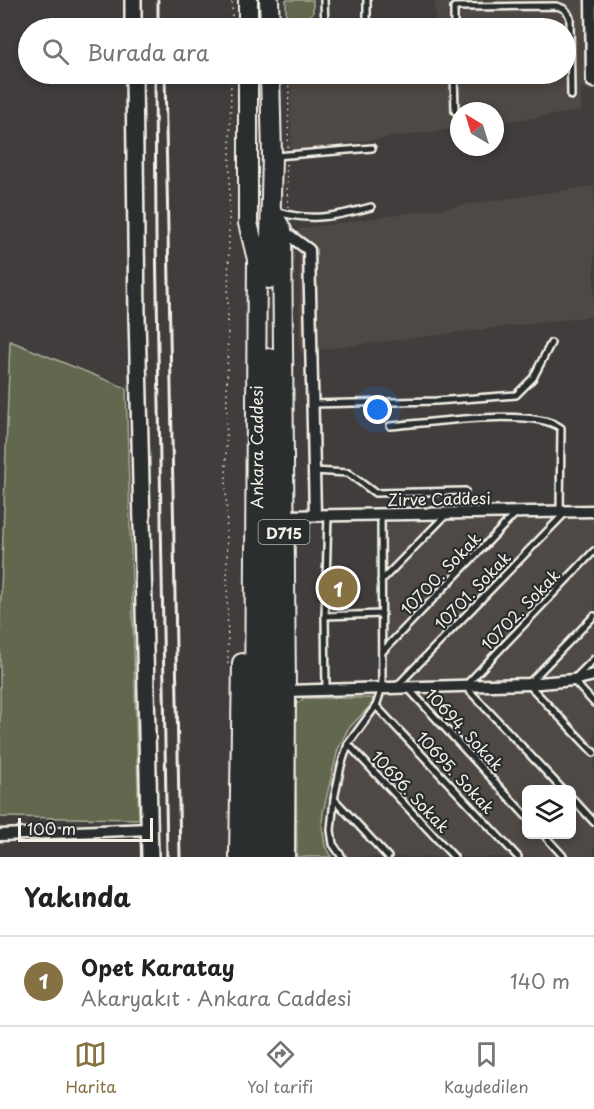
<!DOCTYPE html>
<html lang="tr">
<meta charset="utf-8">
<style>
:root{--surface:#fff;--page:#f6f6f6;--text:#222;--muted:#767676;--line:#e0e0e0;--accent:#857141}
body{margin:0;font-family:"Playpen Sans",sans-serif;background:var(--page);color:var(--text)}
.controls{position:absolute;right:18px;bottom:18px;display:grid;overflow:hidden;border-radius:9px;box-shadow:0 3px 9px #0003}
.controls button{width:54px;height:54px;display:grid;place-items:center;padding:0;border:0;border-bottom:2px solid var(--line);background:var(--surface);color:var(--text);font:30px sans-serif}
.compass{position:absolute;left:450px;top:102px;width:54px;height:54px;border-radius:50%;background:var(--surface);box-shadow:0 3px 9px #0003;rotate:322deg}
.scale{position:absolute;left:18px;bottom:15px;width:135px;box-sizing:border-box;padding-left:6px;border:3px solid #f4f1e8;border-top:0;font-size:16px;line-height:21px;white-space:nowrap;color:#f4f1e8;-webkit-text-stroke:4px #2a2d2e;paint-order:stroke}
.you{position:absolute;left:378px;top:410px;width:21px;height:21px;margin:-15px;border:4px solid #fff;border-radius:50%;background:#1a73e8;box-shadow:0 0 0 9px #1a73e833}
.badge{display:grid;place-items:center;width:39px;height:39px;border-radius:50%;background:var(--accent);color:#fff;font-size:20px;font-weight:700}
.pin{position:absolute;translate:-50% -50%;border:3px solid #fff;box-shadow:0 2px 6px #0006}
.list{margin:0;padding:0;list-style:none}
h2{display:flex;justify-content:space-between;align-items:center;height:78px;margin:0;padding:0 24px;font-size:26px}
h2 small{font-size:20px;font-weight:400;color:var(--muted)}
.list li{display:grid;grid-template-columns:39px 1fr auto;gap:18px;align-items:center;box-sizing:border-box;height:90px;padding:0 24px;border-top:2px solid var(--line)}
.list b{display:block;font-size:22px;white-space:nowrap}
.list p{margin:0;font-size:20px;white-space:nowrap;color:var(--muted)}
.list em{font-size:20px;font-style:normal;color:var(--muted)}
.icon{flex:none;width:33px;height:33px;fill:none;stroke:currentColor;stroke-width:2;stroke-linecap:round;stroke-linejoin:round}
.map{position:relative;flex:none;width:594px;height:857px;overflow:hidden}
.search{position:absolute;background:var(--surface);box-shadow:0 3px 9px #0003;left:18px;right:18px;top:18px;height:66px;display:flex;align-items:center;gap:15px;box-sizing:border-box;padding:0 21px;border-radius:33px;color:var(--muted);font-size:22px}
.sheet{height:168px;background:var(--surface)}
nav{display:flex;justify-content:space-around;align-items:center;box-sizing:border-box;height:84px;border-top:2px solid var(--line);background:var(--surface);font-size:16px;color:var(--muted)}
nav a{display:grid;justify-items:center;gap:3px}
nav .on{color:var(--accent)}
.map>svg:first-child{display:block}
.built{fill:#504845;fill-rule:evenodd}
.green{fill:#62674d;stroke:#abac9a;stroke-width:1.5}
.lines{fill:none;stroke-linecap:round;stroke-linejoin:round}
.lane-casing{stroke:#f4f1e8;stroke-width:10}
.street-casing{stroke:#f4f1e8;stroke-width:15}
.secondary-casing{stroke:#f4f1e8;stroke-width:20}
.highway-casing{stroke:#f4f1e8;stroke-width:22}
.path{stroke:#f4f1e8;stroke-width:1.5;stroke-dasharray:1.5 4.5;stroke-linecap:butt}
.lane{stroke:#2a2d2e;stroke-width:5}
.street{stroke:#2a2d2e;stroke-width:10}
.secondary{stroke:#2a2d2e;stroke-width:15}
.highway{stroke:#2a2d2e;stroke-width:18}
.rail{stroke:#f4f1e8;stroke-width:3}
.labels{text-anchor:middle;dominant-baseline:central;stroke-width:4.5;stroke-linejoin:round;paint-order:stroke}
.shield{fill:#2a2d2e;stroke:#b7b6b0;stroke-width:1.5}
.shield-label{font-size:15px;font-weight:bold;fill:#f4f1e8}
.street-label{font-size:16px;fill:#f4f1e8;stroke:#2a2d2e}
</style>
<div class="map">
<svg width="594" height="857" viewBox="0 0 594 857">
<rect width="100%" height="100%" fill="#403d3c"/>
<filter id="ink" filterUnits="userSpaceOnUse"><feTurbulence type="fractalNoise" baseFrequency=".0167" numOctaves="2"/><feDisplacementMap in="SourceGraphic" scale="12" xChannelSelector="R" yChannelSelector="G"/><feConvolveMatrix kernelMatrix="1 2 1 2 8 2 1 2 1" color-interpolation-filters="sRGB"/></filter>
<g filter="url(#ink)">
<g class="built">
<path d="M435,0h159v92l-13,-4v23l-86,12v-12h-36v17l-168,23v-77h275v-46h-131z"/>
<path d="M594,186v131h-9l-285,35 -1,-123z"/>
<path d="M594,518v339h-263l-6,-11 -3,-22 1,-12 15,-63 10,-20 24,-25 1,-6 14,-24 -1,-151zM526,790h46v44h-46z"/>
</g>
<g class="green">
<path d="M286,0h27v13l-19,15h-8z"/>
<path d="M10,341l116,47 13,431 -139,-2v-200z"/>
<path d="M304,698h69l-1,6 -24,25 -10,20 -15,63 -1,12 3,22 6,11h-34l-2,-152z"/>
</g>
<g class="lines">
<g class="lane-casing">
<g id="lane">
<path d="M324,0l1,28"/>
<path d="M367,28v-28"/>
<path d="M454,28v-21l102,-1c8,2 11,4 14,12l1,78"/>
<path d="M301,74l153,2"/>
<path d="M454,74l1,37"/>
<path d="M276,156l96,-8"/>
<path d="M278,212c34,10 59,4 93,-5"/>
<path d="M312,404l124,-3 80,-6 17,-17 18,-35"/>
<path d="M390,426c37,-3 143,-19 171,2l-1,84"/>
<path d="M314,471l34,2 27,20 90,-2"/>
<path d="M328,515l-3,101 57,-2"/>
<path d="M381,581l66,-67"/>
<path d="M325,616l1,74"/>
<path d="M594,616l-66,68 66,69"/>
<path d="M382,652l134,-139"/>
<path d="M594,659l-21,21 21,23"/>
<path d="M397,686l169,-174"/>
<path d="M408,688l118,128"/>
<path d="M376,706l142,151"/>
<path d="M348,744l106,113"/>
<path d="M563,790l-98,-104 129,-135"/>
<path d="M572,798l22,24"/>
<path d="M334,799l54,58"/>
<path d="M543,834l21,23"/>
<path d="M342,857l-9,-13 -2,-14 3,-31 7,-33 7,-22 28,-38 6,-18 -1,-174"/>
</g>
</g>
<g class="street-casing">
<g id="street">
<path d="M591,0l1,81 2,1"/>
<path d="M282,230l27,20 6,265"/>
<path d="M284,516l310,-5"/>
<path d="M286,691l242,-7 45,-4 21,-5"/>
<path d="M0,835l150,-6"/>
</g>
</g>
<g class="secondary-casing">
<g id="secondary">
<path d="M133,0v28"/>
<path d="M134,74l3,242 13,541"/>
</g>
</g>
<g class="highway-casing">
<g id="highway">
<path d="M269,0l1,28"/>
<path d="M248,28v-28"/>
<path d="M248,74v149l9,36 -4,598"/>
<path d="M271,211l11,19 4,461 -1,166"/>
<path d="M269,279l3,-123 -2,-82"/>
<path d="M269,358v499"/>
<path d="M239,857l3,-194"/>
</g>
</g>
<g class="path">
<path d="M232,28v-28"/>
<path d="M286,74l3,14 -1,59"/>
<path d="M286,164l2,43"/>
<path d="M228,664l-2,-197 5,-393"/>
</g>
<use href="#lane" class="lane"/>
<use href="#street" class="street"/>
<use href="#secondary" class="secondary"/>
<use href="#highway" class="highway"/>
<g class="rail">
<path d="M158,0v28"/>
<path d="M155,74l1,162 11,621"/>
<path d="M165,74l15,783"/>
</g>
</g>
</g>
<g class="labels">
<rect class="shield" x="258.5" y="520" width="51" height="24" rx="4.5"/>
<g class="shield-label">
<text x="284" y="532">D715</text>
</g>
<g class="street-label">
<text transform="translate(256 447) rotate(-90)">Ankara Caddesi</text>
<text transform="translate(439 498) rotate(-1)">Zirve Caddesi</text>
<text transform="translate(440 573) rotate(-46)">10700. Sokak</text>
<text transform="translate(472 590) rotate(-46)">10701. Sokak</text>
<text transform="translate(520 609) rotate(-46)">10702. Sokak</text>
<text transform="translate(465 729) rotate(47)">10694. Sokak</text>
<text transform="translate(456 772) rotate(47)">10695. Sokak</text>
<text transform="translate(411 791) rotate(47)">10696. Sokak</text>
</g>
</g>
</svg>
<div class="controls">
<button><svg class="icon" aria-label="layers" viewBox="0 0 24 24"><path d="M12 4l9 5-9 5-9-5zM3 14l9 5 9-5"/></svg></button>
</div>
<svg class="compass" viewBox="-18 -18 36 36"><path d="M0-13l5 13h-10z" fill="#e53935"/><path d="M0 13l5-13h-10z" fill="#767676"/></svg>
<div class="scale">100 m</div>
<div class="you"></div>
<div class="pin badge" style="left:338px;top:588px">1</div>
<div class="search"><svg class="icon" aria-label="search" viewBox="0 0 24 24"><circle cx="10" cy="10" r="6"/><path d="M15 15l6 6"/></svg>Burada ara</div>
</div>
<section class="sheet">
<h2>Yakında<small></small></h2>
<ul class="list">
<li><span class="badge">1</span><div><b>Opet Karatay</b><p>Akaryakıt · Ankara Caddesi</p></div><em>140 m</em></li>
</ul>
</section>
<nav>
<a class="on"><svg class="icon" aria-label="map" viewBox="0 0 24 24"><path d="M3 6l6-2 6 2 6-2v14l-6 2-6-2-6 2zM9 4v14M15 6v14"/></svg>Harita</a>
<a><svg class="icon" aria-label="directions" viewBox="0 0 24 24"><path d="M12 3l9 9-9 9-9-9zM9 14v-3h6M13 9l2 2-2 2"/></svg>Yol tarifi</a>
<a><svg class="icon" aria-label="saved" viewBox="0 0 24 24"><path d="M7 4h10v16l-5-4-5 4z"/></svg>Kaydedilen</a>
</nav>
